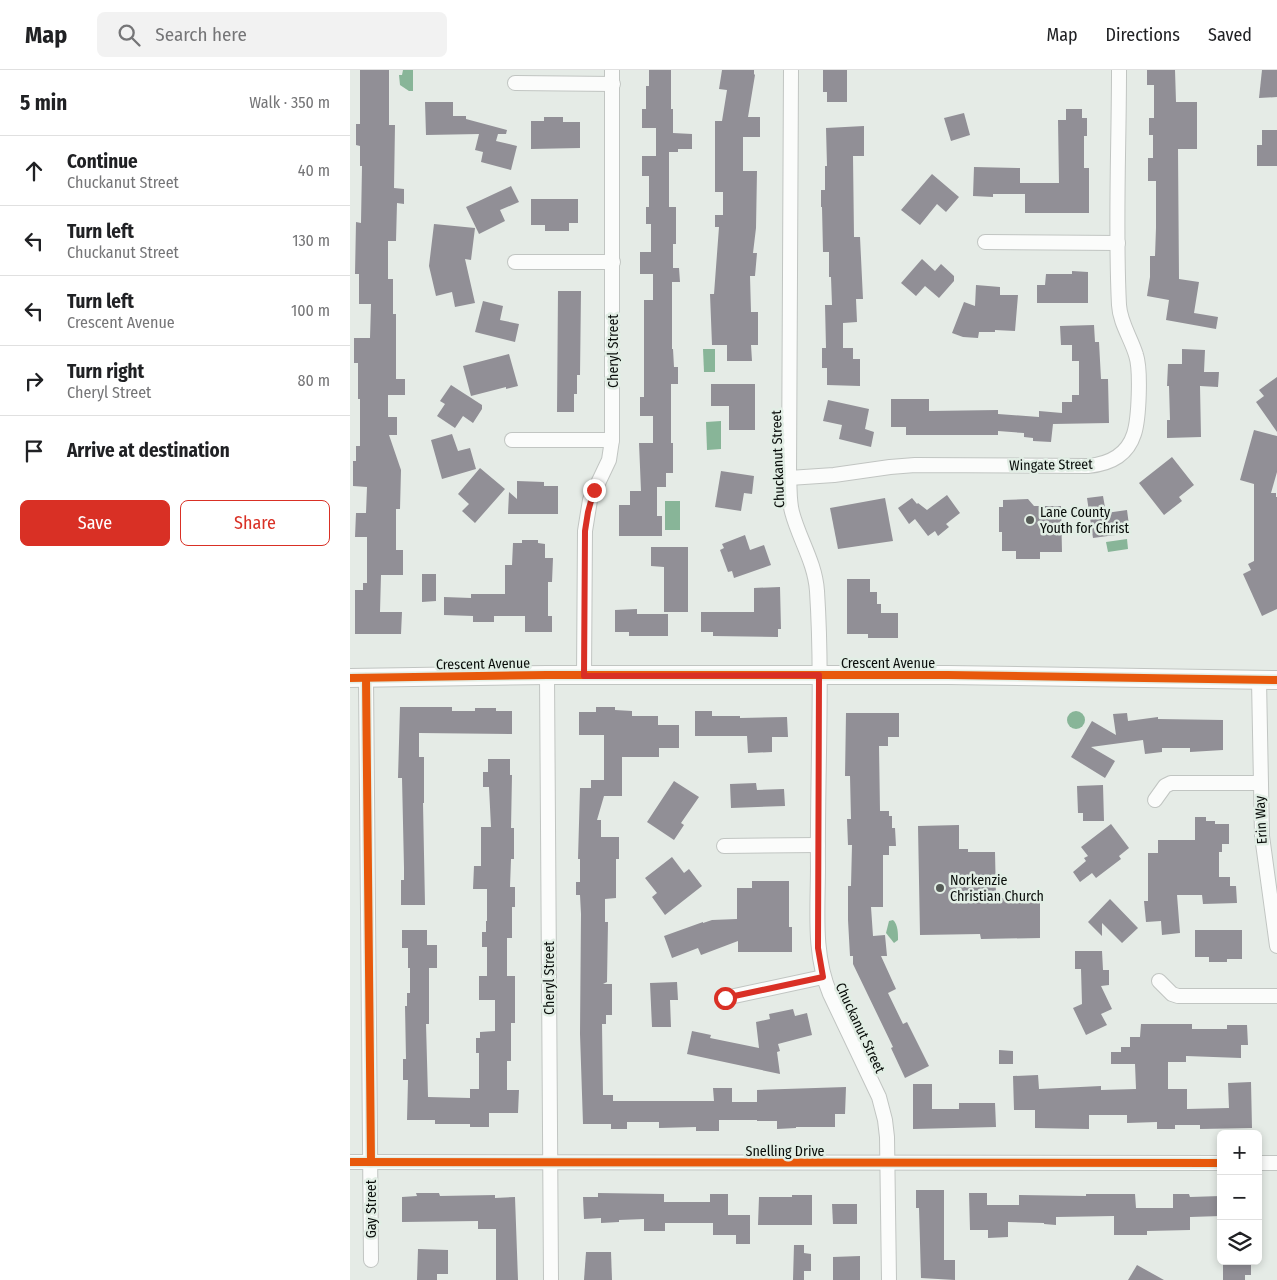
<!DOCTYPE html>
<meta charset="utf-8">
<style>
:root{--surface:#fff;--page:#f2f2f2;--text:#202124;--muted:#757577;--line:#e0e0e0;--accent:#d93025}
body{margin:0;font-family:"Fira Sans Condensed",sans-serif;background:var(--page);color:var(--text)}
.controls{position:absolute;right:15px;bottom:15px;display:grid;overflow:hidden;border-radius:8px;box-shadow:0 2px 8px #0003}
.controls button{width:45px;height:45px;display:grid;place-items:center;padding:0;border:0;border-bottom:1px solid var(--line);background:var(--surface);color:var(--text);font:25px sans-serif}
.stop{position:absolute;width:15px;height:15px;margin:-11px;border:4px solid #d93025;border-radius:50%;background:#fff}
.stop.end{background:#d93025;border-color:#fff;box-shadow:0 1px 5px #0008}
.list{margin:0;padding:0;list-style:none}
h2{display:flex;justify-content:space-between;align-items:center;height:65px;margin:0;padding:0 20px;font-size:21px}
h2 small{font-size:16px;font-weight:400;color:var(--muted)}
.list li{display:grid;grid-template-columns:32px 1fr auto;gap:15px;align-items:center;box-sizing:border-box;height:70px;padding:0 20px;border-top:1px solid var(--line)}
.list b{display:block;font-size:19px;white-space:nowrap}
.list p{margin:0;font-size:16px;white-space:nowrap;color:var(--muted)}
.list em{font-size:16px;font-style:normal;color:var(--muted)}
.actions{display:flex;gap:10px;padding:15px 20px}
.actions a{flex:1;padding:11px 0;border:1px solid var(--accent);border-radius:8px;text-align:center;font-size:18px;color:var(--accent)}
.actions .main{background:var(--accent);color:#fff}
.icon{flex:none;width:28px;height:28px;fill:none;stroke:currentColor;stroke-width:2;stroke-linecap:round;stroke-linejoin:round}
.map{position:relative;flex:none;width:927px;height:1210px;overflow:hidden}
header{display:flex;align-items:center;gap:30px;box-sizing:border-box;height:70px;padding:0 25px;background:var(--surface);border-bottom:1px solid var(--line)}
header strong{font-size:24px}
nav{display:flex;gap:28px;margin-inline-start:auto;font-size:18px}
.search{width:350px;height:45px;background:var(--page);display:flex;align-items:center;gap:12px;box-sizing:border-box;padding:0 18px;border-radius:8px;color:var(--muted);font-size:19px}
main{display:flex}
aside{flex:1;background:var(--surface)}
.map>svg:first-child{display:block}
.water{fill:#88b598}
.building{fill:#918f96}
.lines{fill:none;stroke-linecap:round;stroke-linejoin:round}
.minor-casing{stroke:#c1c5c2;stroke-width:16}
.tertiary-casing{stroke:#c1c5c2;stroke-width:20}
.minor{stroke:#fbfcfb;stroke-width:14}
.tertiary{stroke:#fbfcfb;stroke-width:18}
.cycleway-casing{stroke:#e2eee5;stroke-width:11}
.cycleway{stroke:#e8590c;stroke-width:8}
.route{stroke:#d93025;stroke-width:6}
.poi-dot{fill:#565b57;stroke:#e2eee5;stroke-width:2}
.labels{text-anchor:middle;dominant-baseline:central;stroke-width:5;stroke-linejoin:round;paint-order:stroke}
.street-label{font-size:14px;fill:#090d0a;stroke:#e2eee5}
.poi-label{font-size:14px;fill:#090d0a;stroke:#e2eee5;text-anchor:start}
</style>
<header>
<strong>Map</strong>
<div class="search"><svg class="icon" aria-label="search" viewBox="0 0 24 24"><circle cx="10" cy="10" r="6"/><path d="M15 15l6 6"/></svg>Search here</div>
<nav><a>Map</a><a>Directions</a><a>Saved</a></nav>
</header>
<main>
<aside>
<h2>5 min<small>Walk · 350 m</small></h2>
<ul class="list">
<li><svg class="icon" aria-label="ahead" viewBox="0 0 24 24"><path d="M12 20V5M6 11l6-6 6 6"/></svg><div><b>Continue</b><p>Chuckanut Street</p></div><em>40 m</em></li>
<li><svg class="icon" aria-label="left" viewBox="0 0 24 24"><path d="M17 20v-9H6M10 6l-5 5 5 5"/></svg><div><b>Turn left</b><p>Chuckanut Street</p></div><em>130 m</em></li>
<li><svg class="icon" aria-label="left" viewBox="0 0 24 24"><path d="M17 20v-9H6M10 6l-5 5 5 5"/></svg><div><b>Turn left</b><p>Crescent Avenue</p></div><em>100 m</em></li>
<li><svg class="icon" aria-label="right" viewBox="0 0 24 24"><path d="M7 20v-9h11M14 6l5 5-5 5"/></svg><div><b>Turn right</b><p>Cheryl Street</p></div><em>80 m</em></li>
<li><svg class="icon" aria-label="arrive" viewBox="0 0 24 24"><path d="M6 21V4h12l-3 4 3 4H6"/></svg><div><b>Arrive at destination</b></div></li>
</ul>
<div class="actions"><a class="main">Save</a><a>Share</a></div>
</aside>
<div class="map">
<svg width="927" height="1210" viewBox="0 0 927 1210">
<rect width="100%" height="100%" fill="#e5ebe6"/>
<g class="water">
<path d="M53,0h10v21h-4l-9,-6 -1,-10h3z"/>
<path d="M353,279h12v23h-11z"/>
<path d="M371,351v28l-14,1 -1,-28z"/>
<rect x="315" y="431" width="15" height="29"/>
<path d="M777,469l1,10 -20,3 -2,-10z"/>
<circle cx="726" cy="650" r="9"/>
<path d="M543,850c5,4 5,14 5,20l-4,3 -8,-10 3,-12z"/>
</g>
<g class="building">
<path d="M10,0h29v55h6l-1,63 10,1v15l-7,-1 -1,38h-8v38h5v35h3v65h9v16h-17v22h9v18h-8l12,35 -1,39h-4v41h7v25h-22l-1,37h22l-1,22h-46v-44h8v-7h4v-46h-12l1,-24h10l1,-26 -14,-1v-25h3v-15h4v-47h-2v-36h-4v-25h16l1,-34h-12v-30h-4l1,-52 5,1 1,-57h-2v-20l-4,-1v-21h4z"/>
<path d="M299,0h22v39h2v24l19,1v15h-14v3h-9v55h7v37h-3v24h6l1,14h-8v67h1l1,18h4v17h-7v59h2v30h-7v14h-9v29h5v20h-43v-31h11v-14h11l-2,-48h14v-27h-13v-19h4v-97h9v-26h-13v-22h11v-28h-5v-17h3v-31h-7v-20h14v-28h-14v-19h4v-23h3z"/>
<path d="M372,0h32v4l1,1 -7,42h12v20h-17v34h14l-1,57 -3,25h4l-2,23h-5l1,36h7v33h-7l1,16h-25v-16h-15l-2,-51h4l5,-67h-4v-12h8v-23h-8v-71h7l5,-31 -8,-1z"/>
<path d="M473,0h24v32h-20v-10h-4z"/>
<path d="M797,0h28l1,32h21v47h-19l1,130 20,3 -5,31 24,4 -2,12 -50,-9 3,-20 -22,-4 3,-19v-21h5l1,-28v-47h-8v-23h5v-23h-4v-17h5v-33h-7z"/>
<path d="M912,0h15v27l-18,1z"/>
<path d="M75,32h28v14h13v3l41,11 -1,4h-8l-2,7 21,5 -6,24 -30,-8 2,-10 -8,-2 4,-16 -53,1z"/>
<path d="M716,39h16v9h5v18h-3v32h5v45h-64v-19h-32v3l-20,-1 1,-29 46,1v15h39l-1,-63h8z"/>
<path d="M614,43l6,22 -19,6 -7,-23z"/>
<path d="M194,47h19v5h17v26l-49,1v-28h13z"/>
<path d="M514,56v30h-11l1,81h6l3,62h-7l1,23 -14,1v25h10v11h7v27l-33,-1v-17h-5v-20h4l-1,-43h7l-1,-28h-2v-25h-6l-1,-45h-1v-17h4v-24h2l-1,-38z"/>
<path d="M912,60h15v36h-20v-21h5z"/>
<path d="M582,104l27,23 -13,15 -9,-8 -17,21 -19,-15z"/>
<path d="M161,116l8,16 -19,8 5,11 -26,13 -13,-27z"/>
<path d="M181,129h47v24h-9v8h-24v-6h-14z"/>
<path d="M84,154l41,4 -4,32 -6,-1 10,44 -20,4 -3,-15 -16,4 -7,-30z"/>
<path d="M572,189l13,12 6,-7 13,12v5l-15,17 -14,-12 -9,10 -15,-13z"/>
<path d="M722,201l16,1v31h-51v-18h8l1,-11h26z"/>
<path d="M626,215l24,2v8h18l-3,36 -20,-1v2h-16l-1,6 -15,-1 -11,-4 12,-31 11,4z"/>
<path d="M208,221h23l-1,84h-3v19h-3v18h-17z"/>
<path d="M133,231l20,5 -3,14 19,4 -4,18 -40,-10z"/>
<path d="M744,255l1,17h4l2,37h7l1,44 -56,1 -2,18 -18,-1v-3l-9,-1v-4l-26,-2v4h-92v-8h-15v-28h38v12l69,-1v4l41,3v-6l23,2v-11h10v-7h7v-34h-7v-16h-11l-1,-19z"/>
<path d="M832,279l23,1 -1,22h15l-1,15 -18,-1 1,51 -34,1v-18h3l-1,-34h-2l1,-22h14z"/>
<path d="M159,284l9,32 -12,3v-2l-35,9 -8,-30z"/>
<path d="M927,307v55l-21,-30 8,-6 -5,-6z"/>
<path d="M361,314h44v46h-26v-24h-18z"/>
<path d="M101,315l31,20v4l-9,14 -10,-7 -8,12 -18,-12 8,-12 -5,-3z"/>
<path d="M478,330l41,9 -4,20 9,3 -3,15 -32,-8 3,-14 -19,-4z"/>
<path d="M904,360l23,6v36l-6,21h5v4h1v112l-15,7 -19,-42 8,-4 -3,-6 6,-3v-77l-14,-4z"/>
<path d="M102,364l6,17 12,-3 6,21 -34,10 -11,-39z"/>
<path d="M822,387l22,28 -15,12 3,4 -18,14 -25,-32z"/>
<path d="M130,398l25,21 -30,34 -13,-12 7,-7 -11,-10z"/>
<path d="M371,401l33,5 -2,18 -8,-1 -3,18 -26,-4z"/>
<path d="M167,411l27,1v4h14v28h-50l1,-22 8,7z"/>
<path d="M597,425l13,18 -14,11 3,3 -11,9 -3,-5 -7,5 -13,-17 -6,5 -11,-16 14,-10 5,6 1,-1 9,7z"/>
<path d="M753,426l3,17 21,-3 3,23 -37,5 -6,-40z"/>
<path d="M535,428l8,43 -55,8 -8,-41z"/>
<path d="M678,429l6,7h27l1,46h-22v7h-24v-8h-14v-19h-3v-25h4v-7z"/>
<path d="M395,465l5,15 14,-5 7,20 -37,13 -2,-7 -4,1 -8,-22 4,-2 -2,-4z"/>
<path d="M172,470h16v3l7,1v14h8l-1,24h-4v34h4v16h-27v-16h-31v6h-21v-6l-29,-1v-18l27,1v-4h34v-29h7l1,-22h9z"/>
<path d="M301,477h37v65h-24v-45l-13,-1z"/>
<path d="M72,504h14v27l-14,1z"/>
<path d="M497,509h23v13h7v12h4v9h17v25h-30v-4h-21z"/>
<path d="M430,517l1,42h-3v8l-65,-1v-4h-12v-20h53v-24z"/>
<path d="M287,539v5h31v22h-39v-4h-14v-22z"/>
<path d="M50,637h52v4h23v-3h21v3h16v23l-93,-1v24h5v46h-1l2,102h-24v-25h3v-12l-2,-90h-4z"/>
<path d="M246,637h19v3l17,1v5h26v9h21v23h-20v9h-37v39h-18l-7,24h4v17h18v22h-3v39l-11,1v23h3l-1,60 -4,2h9v31h-6v9h-4l1,71h10v6h101l-1,-13h19v14h25v-12l89,-3 -1,27h-10v13h-39v1l-19,1v-8h-20v-1h-38v11h-23v-4l-37,1v-6h-32v7h-16v-5h-28l-3,-90 1,-120 -1,-19h-4v-13h4v-23h-2l2,-71h11v-8h13v-45h-25v-23h17z"/>
<path d="M345,641h17v5h28v2l47,-1 1,20h-16v15l-24,1 -1,-17h-52z"/>
<path d="M496,643h53v24h-11v9h-9l1,65h9v5h3v12h3l1,18h-7v9h-6v52h-12l2,29 12,-1 2,21h-6l15,33 -8,4 15,31 4,-2 22,44 -24,12 -14,-30 2,-1 -40,-83v-8h-3l-2,-36v-34h3l1,-41h-4l-1,-26h4l-1,-43h-5z"/>
<path d="M777,643l1,8 30,-4v2l65,1v30l-33,2v-4h-28v4l-17,2 -2,-14 -52,7 24,14 -10,17 -34,-21 21,-36 24,14 -3,-21z"/>
<path d="M138,689h22v16h2l-1,53h3v31h-3l-1,28h5v20h-3v31h-5v38h8v47h-4v38h-4v29h12l-1,23h-29v14h-19v-3h-35v-4h-28l1,-40h-5v-21h3l-1,-53h2v-13h3v-25h-2v-20h-6v-18h25v15h10v23h-8v56h-3l2,73 42,1v-9h9v-36h-3v-15h4v-6l15,-1v-31h-16v-24h8v-29h-5v-15h4v-11h1v-32h-14l1,-23h7v-39h10l-2,-40h-6v-15h5z"/>
<path d="M324,711l25,16 -18,26 3,2 -10,15 -27,-18z"/>
<path d="M406,713l1,7 27,-1 1,17 -54,2 -1,-24z"/>
<path d="M753,715l1,36h-21v-8h-5l-1,-27z"/>
<path d="M845,747h11v4h9v3h14v20h-7v8h-3v25h11v9h6l1,17 -34,1 -1,-9h-25l3,38 -18,2 -1,-14 -15,1 -2,-21h4v-48h10v-13h37z"/>
<path d="M761,754l18,24 -10,8 2,3 -25,19 -4,-5 -12,9 -7,-10 13,-11 -2,-3 4,-2 -7,-9z"/>
<path d="M609,755v24h9v3h27l1,46h44v40l-59,1 -1,-5 -60,1 -2,-109z"/>
<path d="M322,787l12,16 5,-4 13,17 -37,29 -13,-18 5,-4 -12,-15z"/>
<path d="M402,811h37v46h3v25h-54v-11l-37,14 -3,-7 -26,10 -8,-22 39,-14v1l9,-3 25,-1v-31h15z"/>
<path d="M760,829l28,29 -16,15 -20,-20v13l-14,-14z"/>
<path d="M845,860h47v29h-15v3h-18v-5h-14z"/>
<path d="M725,881h27l1,19h6v15l-8,1 11,23 -11,5 6,11 -21,10 -13,-27 9,-4 -1,-35h-6z"/>
<path d="M327,912l1,18h-8l1,27h-19l-2,-44z"/>
<path d="M443,939l2,7 12,-3 5,22 -34,9 2,7 -3,1 3,22 -93,-20 5,-23 19,4 -1,3 49,10 -3,-26 14,-3 -1,-5z"/>
<path d="M791,954h51v5h35v-4h20l1,20h-7v13l-55,-2v6h-18v27h19v20l42,-1 -1,-25 23,-1 1,46 -52,1v-4h-25v4h-18v-7l-30,1v-8h-38v14l-54,-1v-18h-21l-1,-34 25,-1 1,14 62,-3v4l35,-1 -1,-25h-24v-12h10v-5h9v-10h10z"/>
<path d="M649,980l14,1v13h-14z"/>
<path d="M563,1014h19v25h27v-6h36l1,24 -83,2z"/>
<path d="M566,1120h28v70h11v20l-34,-2 -2,-70h-3z"/>
<path d="M66,1123h23l1,3 55,-1v3l20,-1 3,83h-22v-51h-18v-8l-76,1v-25l15,-1z"/>
<path d="M248,1123l66,1v8h46v-8h18v21h22v29h-14v-9h-23v-12h-48v8h-21v-12l-25,1v2l-18,1v-5l-17,1 -1,-22h15z"/>
<path d="M619,1123h18v12h32v-10l67,1v-2h49l1,14h37v-14h16l1,3 31,-1v20l-31,1v13l-43,1v4h-33v-19l-58,1v8l-12,-1v-1l-36,-1v15l-20,1v-8h-18z"/>
<path d="M442,1125h20v30h-54l1,-28h33z"/>
<path d="M482,1134h25v20h-24z"/>
<path d="M444,1175h10v8l7,1v17h-7v9h-11z"/>
<path d="M68,1179l30,1v24h-11v6h-20z"/>
<path d="M236,1182h25l1,28h-28z"/>
<path d="M510,1186v24h-27v-23z"/>
<path d="M873,1191h28v14h-6v5h-22z"/>
<path d="M787,1195l27,15h-36z"/>
</g>
<g class="lines">
<g class="minor-casing">
<g id="minor">
<path d="M441,0l-2,408c1,11 0,23 3,34 7,27 23,50 25,79 6,92 0,184 1,276 0,43 -5,87 12,127l49,103 6,23 2,17 2,143"/>
<path d="M165,13l98,1"/>
<path d="M635,172l133,1"/>
<path d="M165,192h98"/>
<path d="M162,370h100"/>
<path d="M439,408l45,-3 56,-8 25,-2 173,1c21,-2 39,-10 46,-32 5,-15 7,-64 2,-79 -5,-17 -16,-32 -17,-50 -4,-78 0,-157 0,-235"/>
<path d="M197,605l4,605"/>
<path d="M234,606l1,-145 5,-31 19,-40 3,-20v-370"/>
<path d="M16,608l5,582"/>
<path d="M909,610l3,156 15,110"/>
<path d="M805,730l10,-14 6,-3h89"/>
<path d="M374,776l94,-1"/>
<path d="M809,911l13,13 6,2h99"/>
<path d="M375,928l98,-21"/>
<path d="M0,1092l871,1"/>
<path d="M908,1093h19"/>
</g>
</g>
<g class="tertiary-casing">
<path id="tertiary" d="M0,608l197,-3h401l329,5"/>
</g>
<use href="#minor" class="minor"/>
<use href="#tertiary" class="tertiary"/>
<g class="cycleway-casing">
<g id="cycleway">
<path d="M0,608l197,-3h401l329,5"/>
<path d="M16,608l5,484"/>
<path d="M0,1092l871,1"/>
</g>
</g>
<use href="#cycleway" class="cycleway"/>
</g>
<g class="lines">
<path class="route" d="M244,420l-6,22 -3,19 -1,145 235,-1 -1,273 5,29 -98,21"/>
</g>
<g class="poi-dot">
<circle cx="680" cy="450" r="5"/>
<circle cx="590" cy="818" r="5"/>
</g>
<g class="labels">
<g class="street-label">
<text transform="translate(263 281) rotate(-90)">Cheryl Street</text>
<text transform="translate(428 389) rotate(-92)">Chuckanut Street</text>
<text transform="translate(701 395) rotate(-1)">Wingate Street</text>
<text x="538" y="593">Crescent Avenue</text>
<text transform="translate(133 594) rotate(-1)">Crescent Avenue</text>
<text transform="translate(911 750) rotate(-93)">Erin Way</text>
<text transform="translate(199 908) rotate(-90)">Cheryl Street</text>
<text transform="translate(510 958) rotate(65)">Chuckanut Street</text>
<text x="435" y="1081">Snelling Drive</text>
<text transform="translate(21 1139) rotate(-90)">Gay Street</text>
</g>
<g class="poi-label">
<text x="690" y="442">Lane County<tspan x="690" dy="16">Youth for Christ</tspan></text>
<text x="600" y="810">Norkenzie<tspan x="600" dy="16">Christian Church</tspan></text>
</g>
</g>
</svg>
<div class="controls">
<button>+</button>
<button>−</button>
<button><svg class="icon" aria-label="layers" viewBox="0 0 24 24"><path d="M12 4l9 5-9 5-9-5zM3 14l9 5 9-5"/></svg></button>
</div>
<div class="stop" style="left:375px;top:928px"></div>
<div class="stop end" style="left:244px;top:420px"></div>
</div>
</main>
